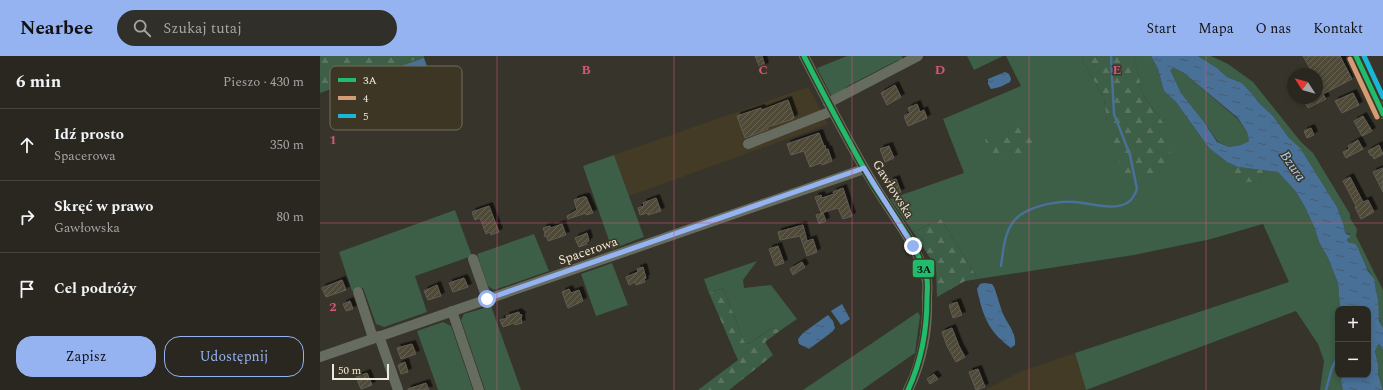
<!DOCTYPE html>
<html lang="pl">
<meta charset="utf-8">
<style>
:root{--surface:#292720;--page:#312f29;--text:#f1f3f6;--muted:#a5a5a5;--line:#45443e;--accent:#95b2f1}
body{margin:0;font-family:Spectral,serif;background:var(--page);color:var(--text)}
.controls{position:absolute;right:12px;bottom:12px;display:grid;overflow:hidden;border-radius:8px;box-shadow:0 2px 6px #0003}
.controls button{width:36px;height:36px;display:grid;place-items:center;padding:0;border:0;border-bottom:1px solid var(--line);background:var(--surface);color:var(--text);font:20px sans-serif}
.compass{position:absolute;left:967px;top:12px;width:36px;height:36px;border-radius:50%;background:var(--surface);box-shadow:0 2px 6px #0003;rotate:306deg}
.scale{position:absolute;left:12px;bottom:10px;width:57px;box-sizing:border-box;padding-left:4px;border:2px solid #ede9de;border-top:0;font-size:11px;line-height:14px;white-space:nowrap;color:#ede9de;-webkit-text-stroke:3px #3d3625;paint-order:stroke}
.stop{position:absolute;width:12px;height:12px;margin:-9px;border:3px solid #95b2f1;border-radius:50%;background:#fff}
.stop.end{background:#95b2f1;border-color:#fff;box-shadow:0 1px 4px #0008}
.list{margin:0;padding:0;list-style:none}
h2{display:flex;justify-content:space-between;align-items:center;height:52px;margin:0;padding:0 16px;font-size:17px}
h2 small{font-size:13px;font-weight:400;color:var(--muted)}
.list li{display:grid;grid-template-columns:26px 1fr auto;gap:12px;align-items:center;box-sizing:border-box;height:72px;padding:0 16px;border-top:1px solid var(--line)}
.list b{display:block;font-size:15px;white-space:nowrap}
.list p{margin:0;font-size:13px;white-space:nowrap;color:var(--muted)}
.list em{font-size:13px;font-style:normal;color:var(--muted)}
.actions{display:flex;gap:8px;padding:12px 16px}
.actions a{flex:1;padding:9px 0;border:1px solid var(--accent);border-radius:16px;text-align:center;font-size:14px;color:var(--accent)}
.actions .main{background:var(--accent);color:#111}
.icon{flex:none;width:22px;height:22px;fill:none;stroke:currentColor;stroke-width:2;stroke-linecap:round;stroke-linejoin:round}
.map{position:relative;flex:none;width:1063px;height:334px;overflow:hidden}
header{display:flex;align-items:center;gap:24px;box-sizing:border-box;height:56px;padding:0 20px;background:var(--accent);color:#111}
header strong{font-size:19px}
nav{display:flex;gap:22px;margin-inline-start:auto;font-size:14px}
.search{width:280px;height:36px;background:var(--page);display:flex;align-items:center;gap:10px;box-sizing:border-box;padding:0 14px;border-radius:22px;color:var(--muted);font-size:15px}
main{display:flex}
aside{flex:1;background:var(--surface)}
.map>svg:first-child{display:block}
.built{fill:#433b25}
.green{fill:#3d5e47}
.forest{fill:url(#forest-firs)}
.water{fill:url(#water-ripples);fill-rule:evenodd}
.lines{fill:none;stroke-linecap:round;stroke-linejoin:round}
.stream{stroke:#497198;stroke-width:2.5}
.building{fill:url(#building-hatch);stroke:#605c55;filter:url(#shadow)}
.minor{stroke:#676c61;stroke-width:10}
.bus-1-casing{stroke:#3d3625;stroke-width:8}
.bus-2-casing{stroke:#3d3625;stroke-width:8}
.bus-3-casing{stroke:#3d3625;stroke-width:8}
.bus-1{stroke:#20bc6c;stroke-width:5}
.bus-2{stroke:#d39c74;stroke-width:5}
.bus-3{stroke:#1ab6d8;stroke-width:5}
.route{stroke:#95b2f1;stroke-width:5}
.grid{fill:none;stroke:#cf5782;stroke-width:1;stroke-opacity:0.55}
.labels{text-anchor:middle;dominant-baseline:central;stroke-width:3;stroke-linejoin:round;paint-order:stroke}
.street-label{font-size:13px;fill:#ede9de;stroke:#3d3625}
.water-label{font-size:14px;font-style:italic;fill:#acd2f9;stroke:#3d3625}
.key{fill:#3d3625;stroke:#726c5c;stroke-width:1}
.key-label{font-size:11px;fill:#ede9de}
.grid-label{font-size:13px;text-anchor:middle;font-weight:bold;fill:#cf5782;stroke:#3d3625;stroke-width:3;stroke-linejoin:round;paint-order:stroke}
.line-badge{stroke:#3d3625;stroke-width:1.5}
.pale-badge-label{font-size:11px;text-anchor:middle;font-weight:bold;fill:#111}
</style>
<header>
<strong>Nearbee</strong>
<div class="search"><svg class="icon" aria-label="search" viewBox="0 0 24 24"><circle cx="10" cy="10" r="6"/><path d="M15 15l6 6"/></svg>Szukaj tutaj</div>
<nav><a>Start</a><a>Mapa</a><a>O nas</a><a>Kontakt</a></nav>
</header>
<main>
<aside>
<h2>6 min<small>Pieszo · 430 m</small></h2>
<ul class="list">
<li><svg class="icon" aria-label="ahead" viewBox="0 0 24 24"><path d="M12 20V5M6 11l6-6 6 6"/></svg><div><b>Idź prosto</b><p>Spacerowa</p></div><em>350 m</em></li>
<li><svg class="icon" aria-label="right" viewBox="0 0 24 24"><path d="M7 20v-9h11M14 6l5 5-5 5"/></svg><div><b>Skręć w prawo</b><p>Gawłowska</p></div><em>80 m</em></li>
<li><svg class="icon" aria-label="arrive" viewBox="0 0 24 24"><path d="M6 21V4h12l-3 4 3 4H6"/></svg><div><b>Cel podróży</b></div></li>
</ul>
<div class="actions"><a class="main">Zapisz</a><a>Udostępnij</a></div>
</aside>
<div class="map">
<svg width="1063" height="334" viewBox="0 0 1063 334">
<defs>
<pattern id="forest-firs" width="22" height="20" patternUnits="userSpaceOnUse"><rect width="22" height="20" fill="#3d5e47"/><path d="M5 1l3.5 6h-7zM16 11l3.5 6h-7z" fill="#597561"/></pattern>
<pattern id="water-ripples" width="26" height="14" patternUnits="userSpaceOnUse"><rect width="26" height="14" fill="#497198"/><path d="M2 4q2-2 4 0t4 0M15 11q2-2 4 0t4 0" fill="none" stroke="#485c6e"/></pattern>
<pattern id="building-hatch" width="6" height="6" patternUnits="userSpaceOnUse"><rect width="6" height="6" fill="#4f4839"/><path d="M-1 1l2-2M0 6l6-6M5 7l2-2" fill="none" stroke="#696255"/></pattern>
<filter id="shadow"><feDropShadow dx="3.5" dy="-3.5" stdDeviation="0" flood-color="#0009"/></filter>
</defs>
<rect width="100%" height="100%" fill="#37342b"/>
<g class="built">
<path d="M488,31l20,37 -199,72 -15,-41z"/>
<path d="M755,297l11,37h-101l37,-19z"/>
</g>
<g class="green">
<path d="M104,0v2l-49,32 51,-14 3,-4 6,17 -61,21 -13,-31z"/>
<path d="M527,0h55v4h-4l-52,27 -3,5 -11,5 -15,-29z"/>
<path d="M647,0h36l-29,14z"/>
<path d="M686,0h76l1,5 21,37 3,25 58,2 -22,-30 -9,-39h17l7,13 6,22 12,11 33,46 18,14 -6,10 38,10 5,-12 14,2 18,20 9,15 10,22 4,13 9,16 10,25 2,26h-2v66h4l-1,7 2,8h-23l4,-29 -6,-17 -22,-33 -210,79 -11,-37 214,-71 -26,-58 -52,15 -77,16 -156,24 -37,-60 -28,13 -23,-33 74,-26 -21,-54 78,-33z"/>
<path d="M878,0h13l17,8 25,18 48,60 12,11 37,61v4l7,11 -1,7 26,52 1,3v37c-9,-15 -3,-34 -10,-49 -2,-6 -7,-12 -10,-19 -3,-8 -5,-16 -15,-18l-1,-3 3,-5 -5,-1 -1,-7 -7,-19 -37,-58 -11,-11 -16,-22 -14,-13 -6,-8 -11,-12 -15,-6 -10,-9z"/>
<path d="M854,12l10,5 54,46 9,13 2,9 -8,4 -12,2 -11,-5 -14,-20 -23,-29 -12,-23z"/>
<path d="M294,99l30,82 -32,12 -29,-83z"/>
<path d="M135,154l17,46 -57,20 12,36 -43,15 -8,-3 -13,-36 -11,3 -13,-39z"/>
<path d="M214,178l15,37 -55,19 -6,-4 -11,-32z"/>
<path d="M437,205l-14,19 1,8 27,-3 26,34 -16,11 -9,-2 -23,16 -4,-1 -22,-55 -14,5 -5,-14z"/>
<path d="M292,207l16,42 -32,11 -15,-42z"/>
<path d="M171,250l30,84h-36l-24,-70 3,-6z"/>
<path d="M598,256l2,4 -5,37 -53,37h-59z"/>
<path d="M123,266l8,4 22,64h-35l-21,-59z"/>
<path d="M1059,286l4,8v39l-5,-15v-10l-3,-13z"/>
</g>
<g class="forest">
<path d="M0,0h105l-105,37z"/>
<path d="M762,0h52l9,39 22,30 7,41 -21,14 -27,-4 -17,-53 -3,-25 -21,-37z"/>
<path d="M707,68l8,24 -42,15 -8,-24z"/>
<path d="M907,106l11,5 26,3 -5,12h-16l-23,-10z"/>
<path d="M621,163l37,60 -13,2 -28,16 -1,-30 -23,-35z"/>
<path d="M403,232l22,55 4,1 23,-16 9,2 -16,12 8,13 -44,35h-31l40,-30 -29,-67z"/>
</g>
<g class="water">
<path d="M831,0h47l19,12 10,9 15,6 11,12 6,8 14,13 16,22 11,10 37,59 7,19 1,7 6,3 -4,3 1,3 7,2 3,4 10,23 6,8 4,22 1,20 4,7v22l-4,-7 -4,8 3,13v10l5,16h-40l-2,-8 1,-7h26v-66h-28l-2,-26 -10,-25 -9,-16 -4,-13 -10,-22 -9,-15 -18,-20 -40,-5 -11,-5 -18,-14 -33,-46 -12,-11 -6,-22zM854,12l10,5 54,45 9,14 2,9 -8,4 -12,2 -12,-5 -13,-20 -23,-29 -11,-23z"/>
<path d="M104,2l5,14 -3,4 -51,14 -5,-2 -3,-5 1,-5z"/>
<path d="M685,16l4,2 2,5 -1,3 -10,5 -9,2 -3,-5v-5z"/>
<path d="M664,227l8,1 2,3c4,10 6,21 11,31 5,9 11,16 10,27l-4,3c-23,-17 -28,-32 -34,-59l3,-5z"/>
<path d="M522,248l8,15 -9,6 -10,-14z"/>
<path d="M508,259l5,6 2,7 -3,4 -23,17 -10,-5 -1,-5 5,-6z"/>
</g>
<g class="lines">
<g class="stream">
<path d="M681,210c2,-14 3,-32 12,-44 12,-16 43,-21 62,-20 15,1 38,9 52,1 5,-2 8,-9 10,-14l-7,-34 -16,-41 -3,-58"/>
<path d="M1006,334l6,-22 6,-12"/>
</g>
</g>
<g class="building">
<path d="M435,0h7l3,10 -5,2z"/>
<path d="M983,0h37l12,23 -29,15 3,5 -18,9 -3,-5 12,-5v-24h-4z"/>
<path d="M575,29l6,12 -14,8 -6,-12z"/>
<path d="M1033,37l6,12 -17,8 -7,-12z"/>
<path d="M468,44l6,17 -1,2 -25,8v2l-23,9 -8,-22 24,-8 1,2z"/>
<path d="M597,48l3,8 4,-2 3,8 -19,8 -4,-10 6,-3 -2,-5z"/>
<path d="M1043,60l9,15 -10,5 -8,-15z"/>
<path d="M991,72l3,7 -7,3 -3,-7z"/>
<path d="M499,77l5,13 1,-1 1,5 2,-1 4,12 -10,4 -1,-2 -11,4 -6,-16 -13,4 -4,-11z"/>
<path d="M1038,84l5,9 -17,9 -3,-6 6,-3 -1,-3z"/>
<path d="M1059,89l4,9 -9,5 -2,-4 -1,1 -3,-5z"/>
<path d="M569,90l5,12 -9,4 -5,-13z"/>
<path d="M1063,112v24l-10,-20z"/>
<path d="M1030,121l13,25 5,-2 6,12 -13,7 -6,-12 1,-1 -13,-25z"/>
<path d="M576,123l5,13 -5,2 -6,-13z"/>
<path d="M523,132l9,28 -9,3 -5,-11 -17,5 -6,-16 6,-2 1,3 12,-4 -1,-2z"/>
<path d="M263,141h3l7,16 -7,2v-2l-18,6 -1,-3 10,-6 -3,-10z"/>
<path d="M336,142l5,13 -13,4 -1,-2 -7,2 -2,-7 6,-2 -1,-3z"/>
<path d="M169,150l10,26 -8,3 -1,-3 -4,2 -6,-16 -5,2 -3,-8z"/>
<path d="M503,157l3,8 -7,3 -3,-9z"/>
<path d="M242,168l4,11 -18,6 -1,-4 -3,-1 1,-3 -2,-5 7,-2 1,2z"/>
<path d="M483,169l4,16 6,-2 4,13 -10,4 -7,-20 -20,4 -2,-8z"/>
<path d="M267,177l2,8 -3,1 1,2 -8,3 -4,-9z"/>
<path d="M458,190l6,17 -9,3 -6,-17z"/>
<path d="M482,206l3,5 -12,8 -3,-6z"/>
<path d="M323,211l3,11 -2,1 1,3 -9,3 -1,-3 -6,3 -3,-8 12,-5 -1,-3z"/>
<path d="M144,222l4,9 -15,5 -4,-9z"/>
<path d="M22,224l4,10 -20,7 -4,-9z"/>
<path d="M117,229l4,11 -13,4 -4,-9z"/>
<path d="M249,233l2,4 8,-3 4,11 -15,7 -6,-16z"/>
<path d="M30,245l3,8 -7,2 -3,-7z"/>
<path d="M637,246l5,13 -9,3 -4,-13z"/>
<path d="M199,256v2l3,1 -1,3 1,5 -7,2 -1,-2 -11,4 -3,-7 7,-2 -1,-2z"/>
<path d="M632,272l7,18 6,11 -9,5 -9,-16 -5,-14z"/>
<path d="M92,288l4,10 -15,5 -4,-11z"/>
<path d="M85,306l3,10 -7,2 -3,-9z"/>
<path d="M658,313l7,18 -9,3 -7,-18z"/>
<path d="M47,317l5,12 -11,4 -5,-12z"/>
<path d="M614,318l4,5 -8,5 -3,-5z"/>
<path d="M106,327l3,7h-21v-1z"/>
</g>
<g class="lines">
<g class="minor">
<path d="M484,0c22,43 44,86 69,127 19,32 45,62 54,98 1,6 0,12 0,18 1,30 -5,64 -19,91"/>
<path d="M1036,0l27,58"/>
<path d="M508,47l90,-47"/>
<path d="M428,88l84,-33"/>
<path d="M153,203l14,40"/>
<path d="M38,236l15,46"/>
<path d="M132,255l27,79"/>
<path d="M59,280l19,54"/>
<path d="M0,301l544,-188"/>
</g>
<g class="bus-1-casing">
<g id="bus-1">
<path d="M484,0c22,43 44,85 68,126 19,31 46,62 55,98 1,6 0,12 0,18 0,33 -5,62 -19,92"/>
<path d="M1036,0l27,58"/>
</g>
</g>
<g class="bus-2-casing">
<path id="bus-2" d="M1030,3l27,58"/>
</g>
<g class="bus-3-casing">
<path id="bus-3" d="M1044,0l19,41"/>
</g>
<use href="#bus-1" class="bus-1"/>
<use href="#bus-2" class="bus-2"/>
<use href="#bus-3" class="bus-3"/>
</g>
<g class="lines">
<path class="route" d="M167,243l377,-131 49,78"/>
</g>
<path class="grid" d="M177,0v334M354,0v334M532,0v334M709,0v334M886,0v334M0,167h1063"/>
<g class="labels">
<g class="street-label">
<text transform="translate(573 133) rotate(58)">Gawłowska</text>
<text transform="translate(268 195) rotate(-19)">Spacerowa</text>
</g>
<g class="water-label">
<text transform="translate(973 110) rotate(55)">Bzura</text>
</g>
</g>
<rect x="10" y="10" width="132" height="64" rx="6" class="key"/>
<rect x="18" y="22" width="18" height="4" fill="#20bc6c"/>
<rect x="18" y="40" width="18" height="4" fill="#d39c74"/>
<rect x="18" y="58" width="18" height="4" fill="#1ab6d8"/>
<g class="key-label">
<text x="43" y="28">3A</text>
<text x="43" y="46">4</text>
<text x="43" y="64">5</text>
</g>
<g class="grid-label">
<text x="266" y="18">B</text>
<text x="443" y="18">C</text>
<text x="620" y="18">D</text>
<text x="797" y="18">E</text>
<text x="13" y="88">1</text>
<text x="13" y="255">2</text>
</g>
<rect class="line-badge" x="592" y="203" width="23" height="19" rx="4" fill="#20bc6c"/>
<g class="pale-badge-label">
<text x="604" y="217">3A</text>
</g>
</svg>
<div class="controls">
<button>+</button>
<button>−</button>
</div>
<svg class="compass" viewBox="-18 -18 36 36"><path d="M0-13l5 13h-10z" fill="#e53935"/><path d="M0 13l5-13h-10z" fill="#a5a5a5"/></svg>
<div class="scale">50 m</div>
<div class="stop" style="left:167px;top:243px"></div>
<div class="stop end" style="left:593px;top:190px"></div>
</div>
</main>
